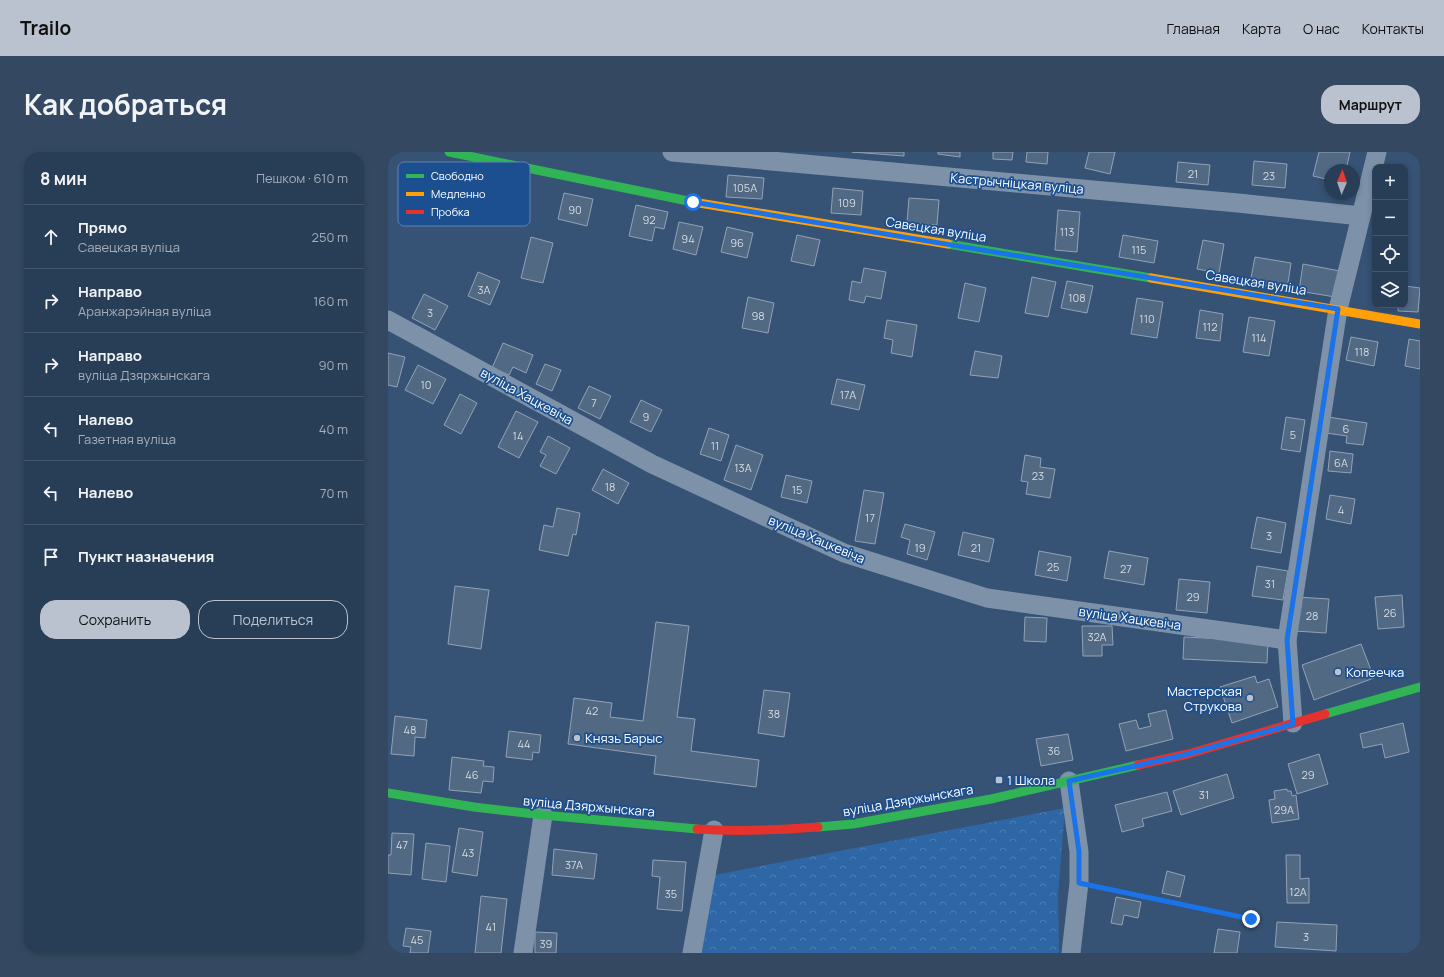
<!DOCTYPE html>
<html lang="ru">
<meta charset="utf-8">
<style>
:root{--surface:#283e57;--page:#344961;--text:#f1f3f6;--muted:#a5aeba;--line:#44576d;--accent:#b9c2ce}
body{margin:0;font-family:Manrope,sans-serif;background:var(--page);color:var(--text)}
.controls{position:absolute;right:12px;top:12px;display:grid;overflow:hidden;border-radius:8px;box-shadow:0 2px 6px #0003}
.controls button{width:36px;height:36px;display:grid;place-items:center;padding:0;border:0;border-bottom:1px solid var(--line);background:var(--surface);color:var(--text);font:20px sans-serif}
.compass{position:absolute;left:936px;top:12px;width:36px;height:36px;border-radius:50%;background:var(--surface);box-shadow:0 2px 6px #0003;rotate:2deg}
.stop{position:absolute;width:12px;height:12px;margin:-9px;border:3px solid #1a73e8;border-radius:50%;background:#fff}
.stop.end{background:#1a73e8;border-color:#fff;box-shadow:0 1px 4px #0008}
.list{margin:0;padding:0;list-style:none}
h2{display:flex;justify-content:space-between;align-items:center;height:52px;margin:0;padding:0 16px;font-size:17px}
h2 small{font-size:13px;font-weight:400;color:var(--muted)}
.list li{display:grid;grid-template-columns:26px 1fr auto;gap:12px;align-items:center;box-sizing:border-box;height:64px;padding:0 16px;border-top:1px solid var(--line)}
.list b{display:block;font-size:15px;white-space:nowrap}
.list p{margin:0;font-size:13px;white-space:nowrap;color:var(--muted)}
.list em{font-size:13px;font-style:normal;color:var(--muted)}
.actions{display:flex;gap:8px;padding:12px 16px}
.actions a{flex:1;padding:9px 0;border:1px solid var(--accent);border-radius:16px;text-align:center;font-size:14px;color:var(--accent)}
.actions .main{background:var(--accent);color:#111}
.icon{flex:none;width:22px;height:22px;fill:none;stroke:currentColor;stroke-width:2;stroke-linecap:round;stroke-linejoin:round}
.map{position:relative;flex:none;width:1032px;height:801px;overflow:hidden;border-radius:16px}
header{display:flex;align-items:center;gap:24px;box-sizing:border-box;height:56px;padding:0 20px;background:var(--accent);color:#111}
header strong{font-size:19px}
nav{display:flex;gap:22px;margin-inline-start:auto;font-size:14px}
.intro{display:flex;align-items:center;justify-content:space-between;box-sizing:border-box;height:96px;padding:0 24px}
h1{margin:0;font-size:28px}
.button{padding:10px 18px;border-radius:16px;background:var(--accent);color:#111;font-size:14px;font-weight:700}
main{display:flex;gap:24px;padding:0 24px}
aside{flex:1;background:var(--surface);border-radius:16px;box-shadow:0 2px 6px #0003}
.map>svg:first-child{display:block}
.forest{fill:url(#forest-crowns)}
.building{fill:#526984;stroke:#92a2b6}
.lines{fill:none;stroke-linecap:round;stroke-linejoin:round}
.path{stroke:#7d92a8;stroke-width:2.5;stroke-dasharray:2 3;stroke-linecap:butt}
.street{stroke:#7d92a8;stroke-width:19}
.fast{stroke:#30b455;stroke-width:9}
.slow{stroke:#ff9f0a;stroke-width:9}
.jam{stroke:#e5322d;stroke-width:9}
.route{stroke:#1a73e8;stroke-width:5}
.poi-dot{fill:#b9c2ce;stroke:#1b4f8f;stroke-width:1.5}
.labels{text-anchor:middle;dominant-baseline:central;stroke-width:3.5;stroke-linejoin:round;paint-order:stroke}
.number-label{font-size:11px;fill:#d4dae0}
.street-label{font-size:13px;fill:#fff;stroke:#1b4f8f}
.poi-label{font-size:13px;fill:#fff;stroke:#1b4f8f;text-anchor:start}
.key{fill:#1b4f8f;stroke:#5f84b1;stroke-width:1}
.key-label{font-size:11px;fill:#fff}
</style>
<header>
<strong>Trailo</strong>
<nav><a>Главная</a><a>Карта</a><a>О нас</a><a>Контакты</a></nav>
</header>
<div class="intro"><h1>Как добраться</h1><a class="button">Маршрут</a></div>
<main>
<aside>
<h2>8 мин<small>Пешком · 610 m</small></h2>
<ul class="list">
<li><svg class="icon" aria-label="ahead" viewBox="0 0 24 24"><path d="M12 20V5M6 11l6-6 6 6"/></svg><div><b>Прямо</b><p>Савецкая вуліца</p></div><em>250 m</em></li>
<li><svg class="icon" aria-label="right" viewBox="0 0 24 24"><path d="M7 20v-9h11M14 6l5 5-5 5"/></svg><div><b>Направо</b><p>Аранжарэйная вуліца</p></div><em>160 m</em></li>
<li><svg class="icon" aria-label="right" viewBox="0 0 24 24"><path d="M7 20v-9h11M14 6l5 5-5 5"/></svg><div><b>Направо</b><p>вуліца Дзяржынскага</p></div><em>90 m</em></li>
<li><svg class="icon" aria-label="left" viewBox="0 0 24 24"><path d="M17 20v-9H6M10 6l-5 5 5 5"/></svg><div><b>Налево</b><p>Газетная вуліца</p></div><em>40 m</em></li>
<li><svg class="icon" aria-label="left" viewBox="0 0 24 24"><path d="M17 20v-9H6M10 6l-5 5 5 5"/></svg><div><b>Налево</b></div><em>70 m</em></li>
<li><svg class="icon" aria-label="arrive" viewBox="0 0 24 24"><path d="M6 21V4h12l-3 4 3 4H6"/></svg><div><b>Пункт назначения</b></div></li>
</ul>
<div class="actions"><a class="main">Сохранить</a><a>Поделиться</a></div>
</aside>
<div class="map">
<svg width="1032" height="801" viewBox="0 0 1032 801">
<defs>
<pattern id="forest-crowns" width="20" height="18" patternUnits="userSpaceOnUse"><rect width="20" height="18" fill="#2f66a5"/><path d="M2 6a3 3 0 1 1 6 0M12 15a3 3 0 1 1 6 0" fill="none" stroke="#4e7db2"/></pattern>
</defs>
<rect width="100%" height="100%" fill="#365274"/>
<path class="forest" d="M677,656l-7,87 1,58h-359l14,-78z"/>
<g class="building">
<path d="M464,0h52v4z"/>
<path d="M550,0h22v5l-22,-3z"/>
<path d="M605,0h20l-1,8 -19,-1z"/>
<path d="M639,0h21l-1,12 -21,-2z"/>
<path d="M701,0h26l-5,22 -25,-6z"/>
<path d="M931,0h31l-4,18h-16v10l-17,-4z"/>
<path d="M866,9l33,3 -2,24 -33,-3z"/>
<path d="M790,10l32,3 -2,20 -32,-3z"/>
<path d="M340,23l36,3 -2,21 -36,-2z"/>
<path d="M445,36l30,3 -2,24 -30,-2z"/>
<path d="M176,41l29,6 -6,27 -29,-7z"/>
<path d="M521,46l30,2 -2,25 -30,-2z"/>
<path d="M248,53l32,7 -4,17 -9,-2 -3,14 -23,-5z"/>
<path d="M670,58l22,2 -3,40 -22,-2z"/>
<path d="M291,70l24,5 -7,28 -23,-6z"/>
<path d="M339,75l26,6 -6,25 -26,-6z"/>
<path d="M409,83l23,5 -6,26 -23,-5z"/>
<path d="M735,83l35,6 -4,22 -35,-6z"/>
<path d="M143,85l22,6 -10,40 -22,-5z"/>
<path d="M815,88l21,4 -5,29 -22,-4z"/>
<path d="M867,105l36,6 -4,27 -37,-7z"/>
<path d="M915,112l37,7 -5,26 -36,-6z"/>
<path d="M476,116l22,4 -5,27 -15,-3 -2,7 -15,-3 3,-19 9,2z"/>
<path d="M90,120l22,9 -10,24 -22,-9z"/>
<path d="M644,125l24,5 -8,35 -23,-4z"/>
<path d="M679,129l26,5 -6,27 -26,-5z"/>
<path d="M577,131l21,5 -7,34 -21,-4z"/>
<path d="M1017,134l15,2 -2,24 -20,-1v-6h7z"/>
<path d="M36,142l24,12 -13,24 -23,-12z"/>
<path d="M360,145l26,6 -6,30 -26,-5z"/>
<path d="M749,146l26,4 -6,36 -26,-4z"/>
<path d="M812,158l23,4 -3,27 -24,-3z"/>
<path d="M861,165l26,4 -6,35 -26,-4z"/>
<path d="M499,168l30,5 -5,32 -21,-4 2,-13 -9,-2z"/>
<path d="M963,185l27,5 -4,24 -28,-6z"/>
<path d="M1021,187l11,2v28l-15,-3z"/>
<path d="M115,191l30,12 -7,18 -13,-6 -4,8 -17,-7z"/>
<path d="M587,199l27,5 -4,22 -28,-3z"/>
<path d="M0,201l17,4 -8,30 -9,-2z"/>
<path d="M157,212l16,6 -9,21 -16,-7z"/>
<path d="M30,213l28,14 -13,25 -28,-14z"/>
<path d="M449,227l28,6 -6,25 -28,-6z"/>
<path d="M201,234l22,10 -11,23 -22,-11z"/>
<path d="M72,242l17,9 -16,31 -17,-9z"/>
<path d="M253,248l21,10 -11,22 -21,-10z"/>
<path d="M128,259l22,11 -19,36 -21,-11z"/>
<path d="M898,265l19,3 -5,32 -19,-3z"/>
<path d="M940,265l39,6 -4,22 -17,-2 1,-7 -21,-3z"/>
<path d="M321,276l20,7 -8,26 -21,-7z"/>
<path d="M160,284l22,12 -14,26 -16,-8 6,-11 -6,-3z"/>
<path d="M348,293l27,10 -12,35 -27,-10z"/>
<path d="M942,299l23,3 -2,19 -23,-2z"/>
<path d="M637,303l16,3 -1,9 15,2 -5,29 -24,-4 2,-12 -7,-1z"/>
<path d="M215,317l26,14 -11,21 -26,-14z"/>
<path d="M398,323l26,6 -5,22 -26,-6z"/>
<path d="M476,338l20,3 -9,51 -20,-3z"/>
<path d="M942,343l25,4 -4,25 -25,-5z"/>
<path d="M169,356l23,5 -4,22 -3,-1 -5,22 -29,-6 5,-25 9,2z"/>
<path d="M869,365l29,6 -5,30 -30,-5z"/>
<path d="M517,372l30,8 -8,28 -20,-6 3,-14 -9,-3z"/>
<path d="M575,380l31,7 -5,23 -31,-7z"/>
<path d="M651,399l32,6 -4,24 -32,-6z"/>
<path d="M721,399l39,7 -4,27 -40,-7z"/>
<path d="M869,414l31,5 -5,29 -31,-4z"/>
<path d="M791,427l31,3 -3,31 -31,-3z"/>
<path d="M67,434l34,4 -8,59 -33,-5z"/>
<path d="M1014,443l2,32 -26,2 -3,-32z"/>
<path d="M909,445l32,2 -3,34 -31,-2z"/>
<path d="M637,465l22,1 -1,24 -22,-1z"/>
<path d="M268,470l33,4 -12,91 18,2 -4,32 68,9 -3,27 -102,-13 2,-18 -88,-12 6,-46 38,5 -2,14 33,4z"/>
<path d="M694,474h30l1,19h-11v11h-19z"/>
<path d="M796,485l84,4 -1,22 -84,-4z"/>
<path d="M973,492l13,34 -60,22 -12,-35z"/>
<path d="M867,524l2,7 12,-4 9,28 -46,16 -12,-36z"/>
<path d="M376,538l26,3 -6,44 -26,-4z"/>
<path d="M778,558l7,29 -47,12 -7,-27 17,-4 3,9 12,-3 -3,-12z"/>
<path d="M7,564l32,4 -2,18 -10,-1 -1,19 -23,-2z"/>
<path d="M1015,571l6,29 -24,6 -3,-14 -19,4 -3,-14z"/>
<path d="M121,579l32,4 -2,18 -6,-1 -1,8 -26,-3z"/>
<path d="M680,582l5,26 -32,6 -5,-27z"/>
<path d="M931,602l9,30 -31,10 -9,-30z"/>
<path d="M64,605l32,4 -1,5 11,1 -1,15 -10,-1 -2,12 -32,-3z"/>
<path d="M839,622l7,24 -53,17 -8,-24z"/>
<path d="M899,637v2h4l1,5 4,-1 3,24 -27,4 -3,-23 6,-1 -1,-8z"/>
<path d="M779,640l5,19 -30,8 2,7 -22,6 -7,-27z"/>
<path d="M71,676l24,4 -6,44 -25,-4z"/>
<path d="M4,681l22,1 -3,41 -23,-2v-18h3z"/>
<path d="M38,691l24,3 -4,36 -24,-3z"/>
<path d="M166,697l43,5 -3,25 -42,-4z"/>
<path d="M898,703h14v24l9,-1v25h-22z"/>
<path d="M265,708l33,2 -4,49 -25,-2 3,-32 -8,-1z"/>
<path d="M779,719l18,5 -5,21 -18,-4z"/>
<path d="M93,744l26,3 -6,54h-26z"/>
<path d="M728,745l25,5 -3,16 -14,-3 -2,10 -11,-2z"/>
<path d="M889,770l60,3 -1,26 -61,-4z"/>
<path d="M18,776l25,3 -3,22h-18l1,-6 -8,-1z"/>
<path d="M830,777l22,3 -3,21h-23z"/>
<path d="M147,780l22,1 -1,20h-21z"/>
</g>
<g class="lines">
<path class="path" d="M709,735l154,32"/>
<g class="street">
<path d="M284,0l566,51 123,13"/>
<path d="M0,168l264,144 192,89 143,45 300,42"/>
<path d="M905,571l-6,-83 51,-331 39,-157"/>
<path d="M681,629l10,71v31l-8,70"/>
<path d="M135,801l20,-138"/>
<path d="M304,801l22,-123"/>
</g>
<g class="fast">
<path d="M61,0l244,50"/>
<path d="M560,92l203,34"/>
<path d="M937,562l95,-27"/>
<path d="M0,641l86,14 69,8 154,14"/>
<path d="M430,675l35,-3 138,-25 147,-34"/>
</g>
<g class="slow">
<path d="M305,50l255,42"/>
<path d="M763,126l269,46"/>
</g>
<g class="jam">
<path d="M750,613l50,-11 137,-40"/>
<path d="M309,677c40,3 81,1 121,-2"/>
</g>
</g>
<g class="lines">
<path class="route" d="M305,50l645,107 -51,331 6,84 -105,30 -119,27 10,71v31l172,36"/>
</g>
<g class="poi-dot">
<circle cx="950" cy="520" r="4"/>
<circle cx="862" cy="546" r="4"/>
<circle cx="189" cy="586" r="4"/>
<rect x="607" y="624" width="8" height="8" rx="2"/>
</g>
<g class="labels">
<g class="number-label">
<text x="805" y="21">21</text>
<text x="881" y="23">23</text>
<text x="357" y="35">105А</text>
<text x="459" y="50">109</text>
<text x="187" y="57">90</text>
<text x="261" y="67">92</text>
<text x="679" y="79">113</text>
<text x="300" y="86">94</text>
<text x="349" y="90">96</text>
<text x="751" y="97">115</text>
<text x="96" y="137">3А</text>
<text x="689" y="145">108</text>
<text x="42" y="160">3</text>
<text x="370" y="163">98</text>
<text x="759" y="166">110</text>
<text x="822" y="174">112</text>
<text x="871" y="185">114</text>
<text x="974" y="199">118</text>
<text x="38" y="232">10</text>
<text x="460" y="242">17А</text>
<text x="206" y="250">7</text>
<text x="258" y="264">9</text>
<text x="958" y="276">6</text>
<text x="905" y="282">5</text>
<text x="130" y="283">14</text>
<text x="327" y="293">11</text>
<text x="953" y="310">6А</text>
<text x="355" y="315">13А</text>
<text x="650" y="323">23</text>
<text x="222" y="334">18</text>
<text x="409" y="337">15</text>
<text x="953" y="357">4</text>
<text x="482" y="365">17</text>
<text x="881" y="383">3</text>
<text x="532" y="395">19</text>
<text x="588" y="395">21</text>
<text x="665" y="414">25</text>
<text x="738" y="416">27</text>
<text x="882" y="431">31</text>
<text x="805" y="444">29</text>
<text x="1002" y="460">26</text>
<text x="924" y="463">28</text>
<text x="709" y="484">32А</text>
<text x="204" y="558">42</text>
<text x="386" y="561">38</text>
<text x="22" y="577">48</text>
<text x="136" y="591">44</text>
<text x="666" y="598">36</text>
<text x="84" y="622">46</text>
<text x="920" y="622">29</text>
<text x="816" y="642">31</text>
<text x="896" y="657">29А</text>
<text x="14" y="692">47</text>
<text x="80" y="700">43</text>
<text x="186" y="712">37А</text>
<text x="910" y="739">12А</text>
<text x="283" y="741">35</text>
<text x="103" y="774">41</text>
<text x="918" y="784">3</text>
<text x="29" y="787">45</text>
<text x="158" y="791">39</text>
</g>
<g class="street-label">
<text transform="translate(629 31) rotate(5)">Кастрычніцкая вуліца</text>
<text transform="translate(548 77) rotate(9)">Савецкая вуліца</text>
<text transform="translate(868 130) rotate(9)">Савецкая вуліца</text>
<text transform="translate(139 244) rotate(29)">вуліца Хацкевіча</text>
<text transform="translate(429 387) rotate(23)">вуліца Хацкевіча</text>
<text transform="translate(742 466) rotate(8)">вуліца Хацкевіча</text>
<text transform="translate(520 648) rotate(-10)">вуліца Дзяржынскага</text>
<text transform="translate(201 654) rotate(5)">вуліца Дзяржынскага</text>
</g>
<g class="poi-label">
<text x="958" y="520">Копеечка</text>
<text x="854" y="539" text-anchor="end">Мастерская<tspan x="854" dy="15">Струкова</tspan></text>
<text x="197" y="586">Князь Барыс</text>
<text x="619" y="628">1 Школа</text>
</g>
</g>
<rect x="10" y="10" width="132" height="64" rx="6" class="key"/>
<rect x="18" y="22" width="18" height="4" fill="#30b455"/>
<rect x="18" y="40" width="18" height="4" fill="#ff9f0a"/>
<rect x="18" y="58" width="18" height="4" fill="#e5322d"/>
<g class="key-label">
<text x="43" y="28">Свободно</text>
<text x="43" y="46">Медленно</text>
<text x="43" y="64">Пробка</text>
</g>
</svg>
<div class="controls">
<button>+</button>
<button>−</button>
<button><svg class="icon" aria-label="locate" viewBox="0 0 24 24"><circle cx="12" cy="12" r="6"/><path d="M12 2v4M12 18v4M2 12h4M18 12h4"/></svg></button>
<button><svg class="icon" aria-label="layers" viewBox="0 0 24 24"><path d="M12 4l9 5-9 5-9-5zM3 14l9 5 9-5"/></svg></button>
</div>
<svg class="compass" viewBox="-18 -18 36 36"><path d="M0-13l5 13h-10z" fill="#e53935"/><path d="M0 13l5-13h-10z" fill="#a5aeba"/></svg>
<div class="stop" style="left:305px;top:50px"></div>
<div class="stop end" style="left:863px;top:767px"></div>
</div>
</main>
